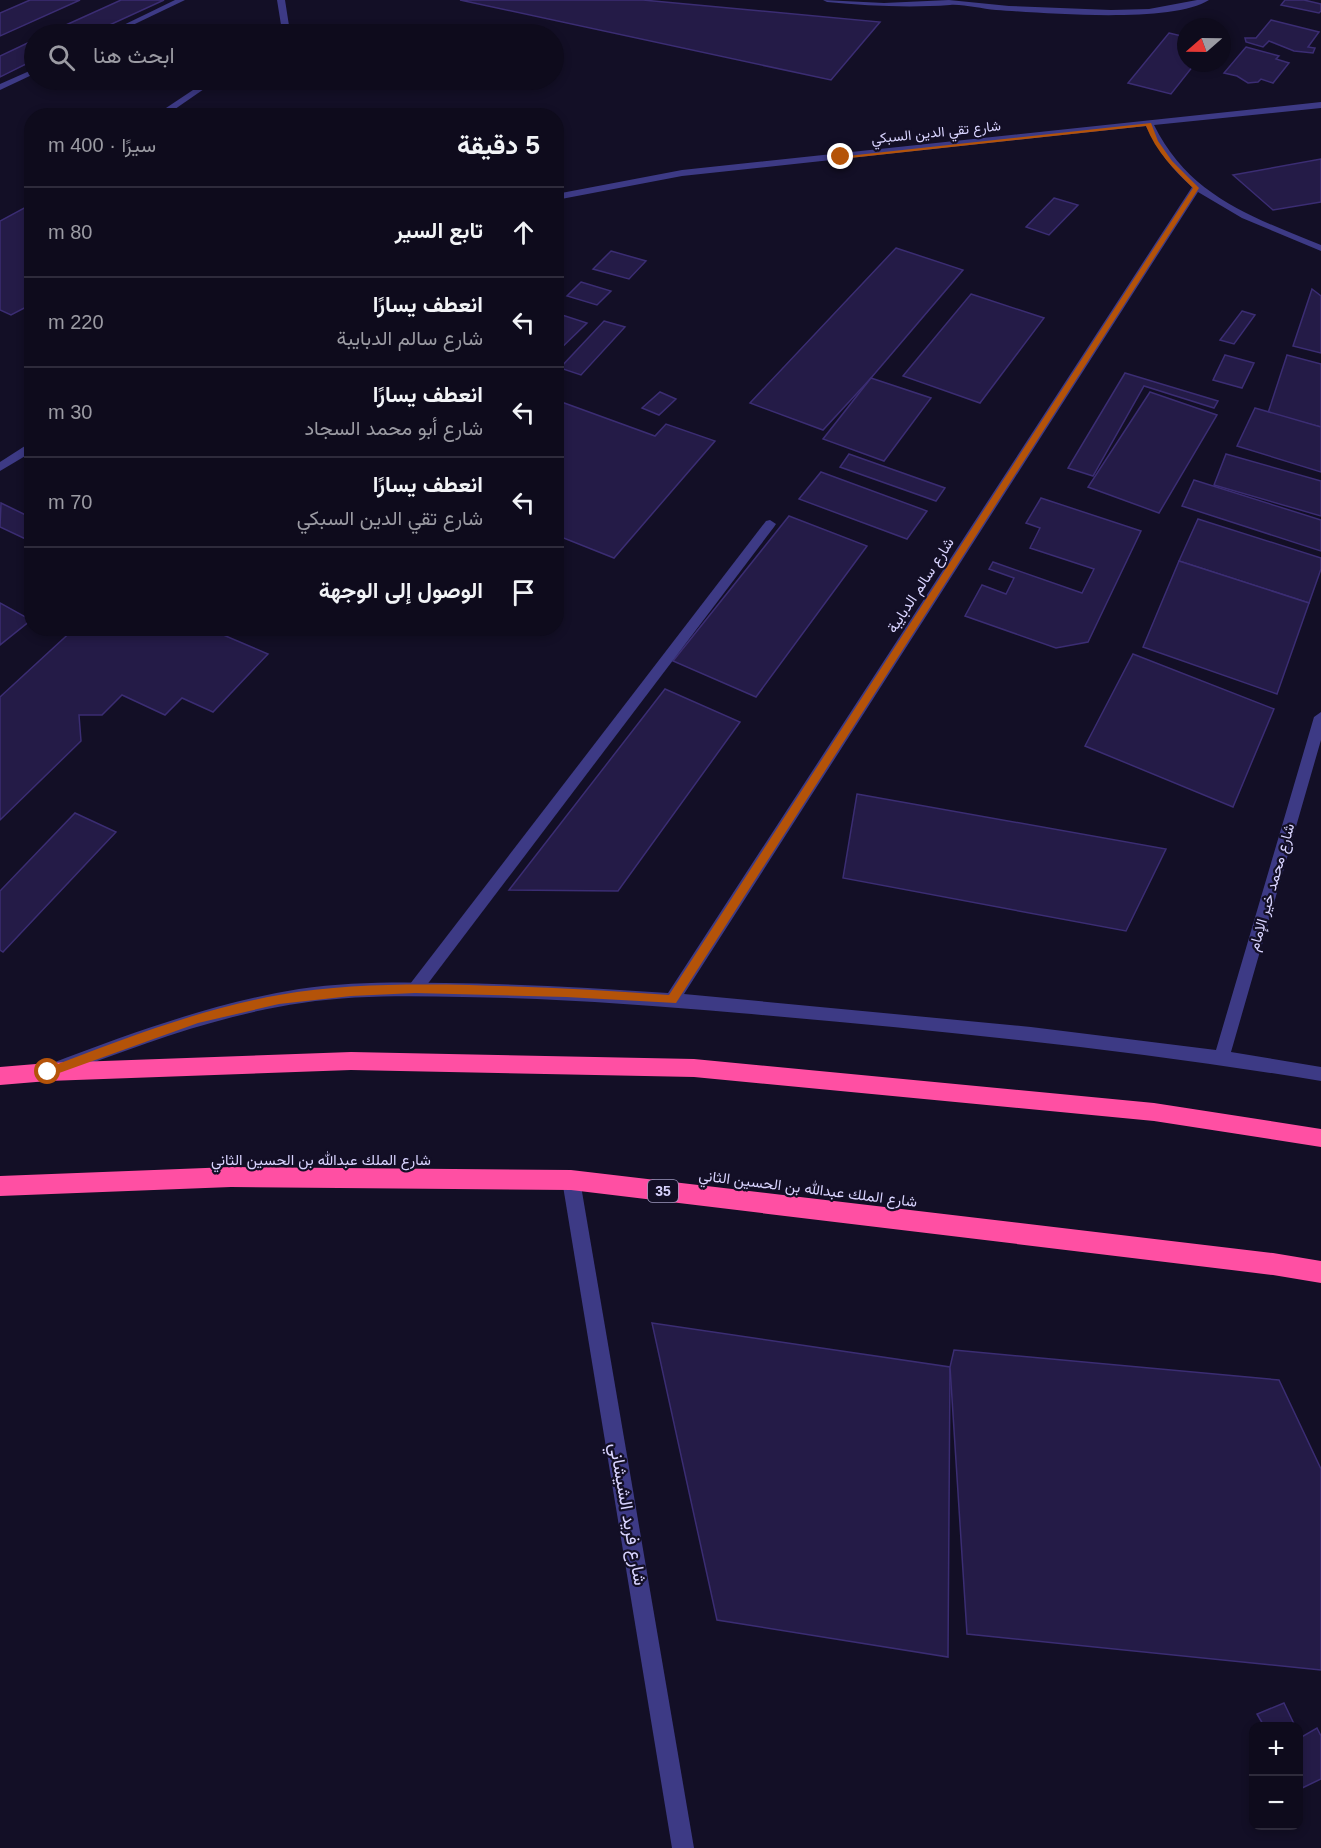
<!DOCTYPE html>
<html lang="ar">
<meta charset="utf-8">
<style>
:root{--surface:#0e0b1c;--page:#171425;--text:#f1f3f6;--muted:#9b9ba3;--line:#2e2b3b}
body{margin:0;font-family:Arial,Vazirmatn,sans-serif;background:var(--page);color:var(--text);direction:rtl}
.controls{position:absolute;right:18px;bottom:18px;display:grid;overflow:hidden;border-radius:12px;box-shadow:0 3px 9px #0003}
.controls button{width:54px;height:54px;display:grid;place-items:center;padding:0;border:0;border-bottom:2px solid var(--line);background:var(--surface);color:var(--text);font:30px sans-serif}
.compass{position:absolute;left:1177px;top:18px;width:54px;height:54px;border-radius:50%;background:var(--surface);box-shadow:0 3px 9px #0003;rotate:250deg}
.stop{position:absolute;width:18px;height:18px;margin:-14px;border:4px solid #b45309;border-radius:50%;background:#fff}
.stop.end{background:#b45309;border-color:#fff;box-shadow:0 2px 6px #0008}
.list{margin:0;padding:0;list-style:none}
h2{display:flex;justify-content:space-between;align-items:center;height:78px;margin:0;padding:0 24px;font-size:26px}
h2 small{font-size:20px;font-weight:400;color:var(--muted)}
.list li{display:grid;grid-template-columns:39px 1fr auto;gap:18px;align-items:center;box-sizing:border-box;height:90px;padding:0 24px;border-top:2px solid var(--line)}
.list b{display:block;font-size:22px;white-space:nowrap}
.list p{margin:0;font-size:20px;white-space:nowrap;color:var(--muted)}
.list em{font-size:20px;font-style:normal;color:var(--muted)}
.icon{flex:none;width:33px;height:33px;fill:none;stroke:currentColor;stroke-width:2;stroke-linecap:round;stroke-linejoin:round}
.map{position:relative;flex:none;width:1321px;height:1848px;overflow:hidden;direction:ltr}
.search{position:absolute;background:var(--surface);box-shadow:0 3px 9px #0003;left:24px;top:24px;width:540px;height:66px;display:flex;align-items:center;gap:15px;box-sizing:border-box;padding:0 21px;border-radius:33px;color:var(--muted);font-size:22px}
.panel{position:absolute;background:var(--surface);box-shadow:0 3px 9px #0003;left:24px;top:108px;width:540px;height:528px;border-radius:24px;direction:rtl}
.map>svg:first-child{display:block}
.building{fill:#241b47;stroke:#3b2d73;stroke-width:1.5}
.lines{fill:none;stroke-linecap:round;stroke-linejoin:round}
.lane{fill:#3d3a85;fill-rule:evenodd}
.street{fill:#3d3a85;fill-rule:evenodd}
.highway{fill:#ff4fa3;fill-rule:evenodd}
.route{fill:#b45309}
.labels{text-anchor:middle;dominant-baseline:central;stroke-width:4.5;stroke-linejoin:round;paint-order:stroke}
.far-street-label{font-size:14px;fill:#d9d4ff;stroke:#130f26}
.shield{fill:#130f26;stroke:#9e99be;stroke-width:1.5}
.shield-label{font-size:14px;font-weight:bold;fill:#d9d4ff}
.street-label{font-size:15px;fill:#d9d4ff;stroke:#130f26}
.near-street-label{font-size:18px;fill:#d9d4ff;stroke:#130f26}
</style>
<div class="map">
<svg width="1321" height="1848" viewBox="0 0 1321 1848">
<rect width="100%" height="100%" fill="#130f26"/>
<g class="building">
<path d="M30,0h50l-80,36v-23z"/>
<path d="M121,0h43l-74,34h-44z"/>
<path d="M460,0h183l237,22 -49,58z"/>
<path d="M1285,0h19l17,4v7l-2,2 -38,-8z"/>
<path d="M1271,20l48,12 -11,15 7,1 -2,5 -19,-2 -25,-10 -6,6 -17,-5 -1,-4h11z"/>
<path d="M1169,33l17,4v26h26l-5,7 -14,-4 -22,28 -43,-11z"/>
<path d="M34,40v20l-34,17v-21z"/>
<path d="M1246,47l33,9 -3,3 13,4 -16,20 -12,-4 -3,3 -10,1 -11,-7 -13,-3z"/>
<path d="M1321,159v43l-48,8 -40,-35z"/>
<path d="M1054,198l24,7 -29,30 -23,-8z"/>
<path d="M26,207l6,3v94l-21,11 -11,-5v-89z"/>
<path d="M896,248l67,22 -92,108 -48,52 -73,-27z"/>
<path d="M611,251l35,10 -17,18 -36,-10z"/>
<path d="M581,282l30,9 -14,14 -30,-9z"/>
<path d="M1312,289l9,7v57l-28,-7z"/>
<path d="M971,294l73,24 -64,85 -77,-27z"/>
<path d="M1242,311l13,4 -21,29 -14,-4z"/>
<path d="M556,313l31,10 -31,30z"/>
<path d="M604,321l21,6 -44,48 -21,-7z"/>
<path d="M1225,355l29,8 -12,25 -29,-8z"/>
<path d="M1287,355l34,9v63l-53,-14z"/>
<path d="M1125,373l93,28 -4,7 -70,-22 -51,90 -25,-8z"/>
<path d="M871,378l60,20 -47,63 -61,-22z"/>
<path d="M660,392l16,7 -17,16 -17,-7z"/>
<path d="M1150,392l67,23 -58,98 -71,-26z"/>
<path d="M556,400l99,36 11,-12 49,17 -101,117 -58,-23z"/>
<path d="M1255,408l66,19v45l-84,-26z"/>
<path d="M849,454l96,34 -9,13 -96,-34z"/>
<path d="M1226,454l95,27v35l-107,-31z"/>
<path d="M821,472l106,39 -20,28 -108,-40z"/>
<path d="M1194,480l127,40v31l-139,-45z"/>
<path d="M1041,498l100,33 -53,111 -32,6 -91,-32 17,-31 24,9 8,-16 -25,-9 4,-7 89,31 12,-24 -64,-21 10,-20 -14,-5z"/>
<path d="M1,503l31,15v24l-32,-15z"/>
<path d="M789,516l78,30 -111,151 -83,-36z"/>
<path d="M1198,519l123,39v11l-12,34 -130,-42z"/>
<path d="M1179,561l130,42 -32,91 -134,-47z"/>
<path d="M0,603l31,17 -31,25z"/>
<path d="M75,628h132l61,26 -55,58 -31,-14 -17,17 -43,-20 -20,20h-23l2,26 -81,79v-123z"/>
<path d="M1133,654l141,55 -41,98 -148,-61z"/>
<path d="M665,689l75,33 -122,169 -109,-1z"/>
<path d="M857,794l309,55 -40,82 -283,-53z"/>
<path d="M75,813l41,19 -113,120 -3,-2v-59z"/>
<path d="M652,1323l298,44 -2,290 -231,-37z"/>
<path d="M954,1350l325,30 42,89v201l-354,-36 -17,-267z"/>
<path d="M1284,1703l11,23h-31l-7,-12z"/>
<path d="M1317,1728l4,8v43l-23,11v-56l2,4z"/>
</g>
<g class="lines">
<g class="lane">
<path d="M175,0h10l-71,34h-9z"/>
<path d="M277,0h8l5,32 -3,2h-9l4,-3z"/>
<path d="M34,69v5l-34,16v-6z"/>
<path d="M208,80h9l-52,36h-11z"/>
<path d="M770,520l6,4 -2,3 -354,467 -5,2 -5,-2 -3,-5 3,-5 356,-463z"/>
</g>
<g class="street">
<path d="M823,0l61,3 65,-3 60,6 102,4 38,-1 48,-9h12c-37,24 -166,13 -213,10 -15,-1 -32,-6 -46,-5 -40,3 -82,1 -123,-3z"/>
<path d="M1321,102v6l-167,17c35,71 98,92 167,120v6l-79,-33 -44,-26 -514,802 347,33 185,23 98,-333 7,-5v28l-90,312 90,15v14c-193,-32 -387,-51 -582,-68 -92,-8 -184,-15 -276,-16 -54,-1 -108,-2 -161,6 -85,12 -166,44 -246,73l-6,-2 -2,-5 2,-5c81,-31 163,-61 249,-75 48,-7 97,-7 146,-6 74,1 148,5 223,10l524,-806c-20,-18 -34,-36 -46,-61l-464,50 -126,24v-6l126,-24z"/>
<path d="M28,444h4v8l-32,19v-9z"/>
<path d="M571,1172l6,2 3,6 114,668h-22l-110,-668 3,-6z"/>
</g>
<g class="highway">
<path d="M351,1052l343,7 460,44 167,26v18l-167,-26 -460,-44 -343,-7 -303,11 -48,4v-18l48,-4z"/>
<path d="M231,1167l340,3 702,83 48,8v22l-48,-8 -702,-85 -340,-3 -231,9v-20z"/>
</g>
</g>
<path class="route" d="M1151,123l7,18 14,20 27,27 -523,815 -110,-6 -151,-4 -64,3 -72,8 -81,19 -150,54 -3,-2v-6c76,-29 154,-60 234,-74 62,-11 127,-11 190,-10 67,2 134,5 200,10l524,-807c-19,-19 -37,-36 -47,-62l-305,33 -3,-2z"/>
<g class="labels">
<g class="far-street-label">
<text transform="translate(936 132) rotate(-6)">شارع تقي الدين السبكي</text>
</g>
<rect class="shield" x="648" y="1180" width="30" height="22" rx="4.5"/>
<g class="shield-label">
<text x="663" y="1191">35</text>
</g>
<g class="street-label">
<text transform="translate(920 585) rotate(-57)">شارع سالم الدبايبة</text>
<text transform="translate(1271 887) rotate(-74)">شارع محمد خير الإمام</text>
<text x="321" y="1159">شارع الملك عبدالله بن الحسين الثاني</text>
<text transform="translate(808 1188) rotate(7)">شارع الملك عبدالله بن الحسين الثاني</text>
</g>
<g class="near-street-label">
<text transform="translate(628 1514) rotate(80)">شارع فريد الشيشاني</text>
</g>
</g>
</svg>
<div class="controls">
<button>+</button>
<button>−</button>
</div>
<svg class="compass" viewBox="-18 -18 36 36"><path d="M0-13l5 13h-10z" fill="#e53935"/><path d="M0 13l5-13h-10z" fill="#9b9ba3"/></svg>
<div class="stop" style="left:48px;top:1072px"></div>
<div class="stop end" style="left:841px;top:157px"></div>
<div class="search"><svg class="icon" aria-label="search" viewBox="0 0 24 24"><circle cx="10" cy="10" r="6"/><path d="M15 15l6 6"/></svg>ابحث هنا</div>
<section class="panel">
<h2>5 دقيقة<small>سيرًا · 400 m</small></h2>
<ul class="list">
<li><svg class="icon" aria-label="ahead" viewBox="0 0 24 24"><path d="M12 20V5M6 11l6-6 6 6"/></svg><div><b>تابع السير</b></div><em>80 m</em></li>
<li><svg class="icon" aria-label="left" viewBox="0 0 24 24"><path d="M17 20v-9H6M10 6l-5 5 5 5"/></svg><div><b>انعطف يسارًا</b><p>شارع سالم الدبايبة</p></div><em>220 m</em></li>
<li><svg class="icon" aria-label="left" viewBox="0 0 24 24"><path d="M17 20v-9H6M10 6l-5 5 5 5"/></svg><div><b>انعطف يسارًا</b><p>شارع أبو محمد السجاد</p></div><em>30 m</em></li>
<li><svg class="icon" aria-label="left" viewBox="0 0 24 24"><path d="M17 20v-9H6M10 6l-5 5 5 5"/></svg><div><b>انعطف يسارًا</b><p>شارع تقي الدين السبكي</p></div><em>70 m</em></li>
<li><svg class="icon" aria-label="arrive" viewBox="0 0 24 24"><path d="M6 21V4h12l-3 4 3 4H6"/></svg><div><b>الوصول إلى الوجهة</b></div></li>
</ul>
</section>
</div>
